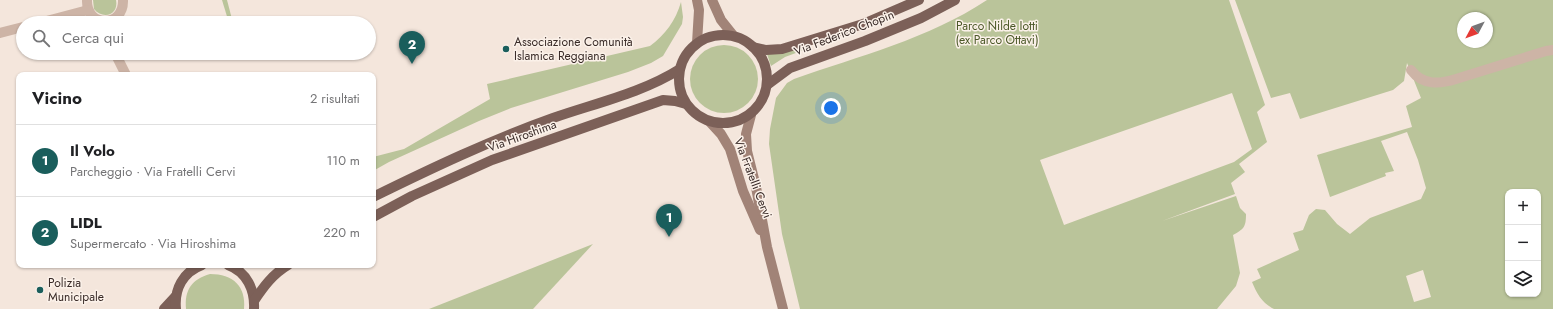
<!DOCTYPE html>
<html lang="it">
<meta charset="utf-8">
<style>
:root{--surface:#fff;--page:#f2f2f2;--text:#202124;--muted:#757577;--line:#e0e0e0;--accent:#1a5e5c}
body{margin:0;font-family:Jost,sans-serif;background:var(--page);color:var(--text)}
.controls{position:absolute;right:12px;bottom:12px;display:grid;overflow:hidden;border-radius:8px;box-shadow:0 1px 3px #0004}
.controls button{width:36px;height:36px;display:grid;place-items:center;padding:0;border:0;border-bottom:1px solid var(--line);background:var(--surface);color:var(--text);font:20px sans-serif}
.compass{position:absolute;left:1457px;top:12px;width:36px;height:36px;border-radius:50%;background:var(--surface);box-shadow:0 1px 3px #0004;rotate:229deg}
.you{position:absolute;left:831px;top:108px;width:14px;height:14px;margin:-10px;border:3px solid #fff;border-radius:50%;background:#1a73e8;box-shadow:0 0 0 6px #1a73e833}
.badge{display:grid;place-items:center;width:26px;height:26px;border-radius:50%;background:var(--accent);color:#fff;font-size:13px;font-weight:700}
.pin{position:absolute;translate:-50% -33px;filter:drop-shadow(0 1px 2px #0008)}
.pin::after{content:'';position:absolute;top:21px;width:14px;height:12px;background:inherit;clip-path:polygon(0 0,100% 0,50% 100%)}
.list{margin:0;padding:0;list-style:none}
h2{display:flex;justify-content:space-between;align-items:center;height:52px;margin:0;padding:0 16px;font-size:17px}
h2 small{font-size:13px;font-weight:400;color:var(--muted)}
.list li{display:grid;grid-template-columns:26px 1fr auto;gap:12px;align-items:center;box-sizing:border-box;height:72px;padding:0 16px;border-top:1px solid var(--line)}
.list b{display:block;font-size:15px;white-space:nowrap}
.list p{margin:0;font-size:13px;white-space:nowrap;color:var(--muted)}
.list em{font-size:13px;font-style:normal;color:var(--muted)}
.icon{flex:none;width:22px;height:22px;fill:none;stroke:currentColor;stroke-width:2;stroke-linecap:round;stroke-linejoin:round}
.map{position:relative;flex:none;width:1553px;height:309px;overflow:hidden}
.search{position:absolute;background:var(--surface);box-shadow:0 1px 3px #0004;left:16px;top:16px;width:360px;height:44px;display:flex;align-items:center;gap:10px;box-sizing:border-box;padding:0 14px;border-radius:22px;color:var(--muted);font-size:15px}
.panel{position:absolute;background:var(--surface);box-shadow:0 1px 3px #0004;left:16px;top:72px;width:360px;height:196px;border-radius:8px}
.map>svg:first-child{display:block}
.green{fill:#bac49a;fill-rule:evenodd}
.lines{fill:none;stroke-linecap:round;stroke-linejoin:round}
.street{stroke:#cdb4a6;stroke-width:10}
.secondary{stroke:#a18377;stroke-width:10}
.primary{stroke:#7c6058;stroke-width:10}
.poi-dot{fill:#1a5e5c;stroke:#fbf1e9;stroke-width:1.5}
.labels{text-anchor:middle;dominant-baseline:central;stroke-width:3;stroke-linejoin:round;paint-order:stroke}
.park-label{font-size:12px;fill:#4c5929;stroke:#fbf1e9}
.street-label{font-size:12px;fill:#392b28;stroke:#fbf1e9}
.poi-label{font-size:12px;fill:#392b28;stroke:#fbf1e9;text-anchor:start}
</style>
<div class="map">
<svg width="1553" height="309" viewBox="0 0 1553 309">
<rect width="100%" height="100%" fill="#f4e6dc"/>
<g class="green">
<path d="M93,0h23c3,15 -13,20 -22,9z"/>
<path d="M222,0h5l6,23h-4z"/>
<path d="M987,0h242l36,105 -8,7 10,30 -28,22 6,8 -14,11 4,11 -73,27 74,-25 4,12 6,6c0,13 -2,15 -13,21l7,38 -4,13 -19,23h-417l-18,-75 -13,-90 1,-15 6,-31 11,-15 7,-4c65,-23 134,-40 193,-79zM1232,93l20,56 -18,13 -170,63 -24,-65z"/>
<path d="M1235,0h318v309h-279c-12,-6 -17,-15 -22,-27l9,-4 -4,-9 42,-19 -6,-17 10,-3 6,-15 7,-6 9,1 12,14 13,10 20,-16 51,-19 5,-11 -8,-28 -11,-28 -26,9 13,30 -9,2 1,3 -56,21 -13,-42 95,-28 -6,-21 15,-8 -14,-35 -3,18 -11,9 -93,29 -10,-26 -19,5zM1463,18h24v24h-24zM1508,192h30v102h-30zM1423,270l8,27 -17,5 -8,-26z"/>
<path d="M681,2l2,15 -1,7 -19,32 -12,7 -23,9 -117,36 -32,13 -90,41 -16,9v-14l31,-8 86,-50 -3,-15 163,-38c15,-11 26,-26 31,-44z"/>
<circle cx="724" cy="79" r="34"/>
<path d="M803,46l2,2 -1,2 -19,7 -14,9 -4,-12z"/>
<path d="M593,244l-60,65h-104z"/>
<path d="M210,274c23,0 36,12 34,35h-58c-2,-19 6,-30 24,-35z"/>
</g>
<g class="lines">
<g class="street">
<path d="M87,0c-1,28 37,28 36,0"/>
<path d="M39,23l49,-13"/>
<path d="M0,33l23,-6"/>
<path d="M115,53l11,22"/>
<path d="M1411,70c12,16 29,14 45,9l90,-28 7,-1"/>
</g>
<g class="secondary">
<path d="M712,0l9,20 12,15"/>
<path d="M697,43l2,-33 -2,-10"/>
<path d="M751,115l-5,19 1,17 9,36 11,60 16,62"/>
<path d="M710,122l11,12 9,15 13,42 17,39"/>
</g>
<g class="primary">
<circle cx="723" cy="79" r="44"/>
<path d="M753,47l13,3 16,-1 81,-25 56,-24"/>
<path d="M767,85l23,-17 75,-27 56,-23 34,-18"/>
<path d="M373,197c59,-29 118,-57 180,-79 43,-15 89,-25 127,-49"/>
<path d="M373,217l39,-21 80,-36 171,-60 12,1 11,3"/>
<path d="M228,265c19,7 27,25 26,44"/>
<path d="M254,301c10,-15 19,-27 34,-36"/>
<path d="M164,309l12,-13"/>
<path d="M176,309c-2,-20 7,-37 26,-44"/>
</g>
</g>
<g class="poi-dot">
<circle cx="506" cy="49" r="4"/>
<circle cx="40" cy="290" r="4"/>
</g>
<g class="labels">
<g class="park-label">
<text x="997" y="26">Parco Nilde Iotti<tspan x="997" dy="14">(ex Parco Ottavi)</tspan></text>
</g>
<g class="street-label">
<text transform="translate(844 33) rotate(-21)">Via Federico Chopin</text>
<text transform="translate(522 136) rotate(-20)">Via Hiroshima</text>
<text transform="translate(753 178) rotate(69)">Via Fratelli Cervi</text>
</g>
<g class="poi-label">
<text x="514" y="42">Associazione Comunità<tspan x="514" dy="14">Islamica Reggiana</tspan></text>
<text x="48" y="283">Polizia<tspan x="48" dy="14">Municipale</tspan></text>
</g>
</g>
</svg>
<div class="controls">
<button>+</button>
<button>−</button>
<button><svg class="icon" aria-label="layers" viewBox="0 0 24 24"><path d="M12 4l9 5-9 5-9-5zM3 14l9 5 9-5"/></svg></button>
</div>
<svg class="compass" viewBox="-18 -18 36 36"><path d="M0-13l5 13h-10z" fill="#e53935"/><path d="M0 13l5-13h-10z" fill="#757577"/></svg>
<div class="you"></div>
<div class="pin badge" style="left:669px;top:237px">1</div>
<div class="pin badge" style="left:412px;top:64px">2</div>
<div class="search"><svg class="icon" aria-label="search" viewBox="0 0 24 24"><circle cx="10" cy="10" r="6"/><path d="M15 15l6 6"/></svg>Cerca qui</div>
<section class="panel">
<h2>Vicino<small>2 risultati</small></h2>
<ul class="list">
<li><span class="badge">1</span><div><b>Il Volo</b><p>Parcheggio · Via Fratelli Cervi</p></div><em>110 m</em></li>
<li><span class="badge">2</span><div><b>LIDL</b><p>Supermercato · Via Hiroshima</p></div><em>220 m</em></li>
</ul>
</section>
</div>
